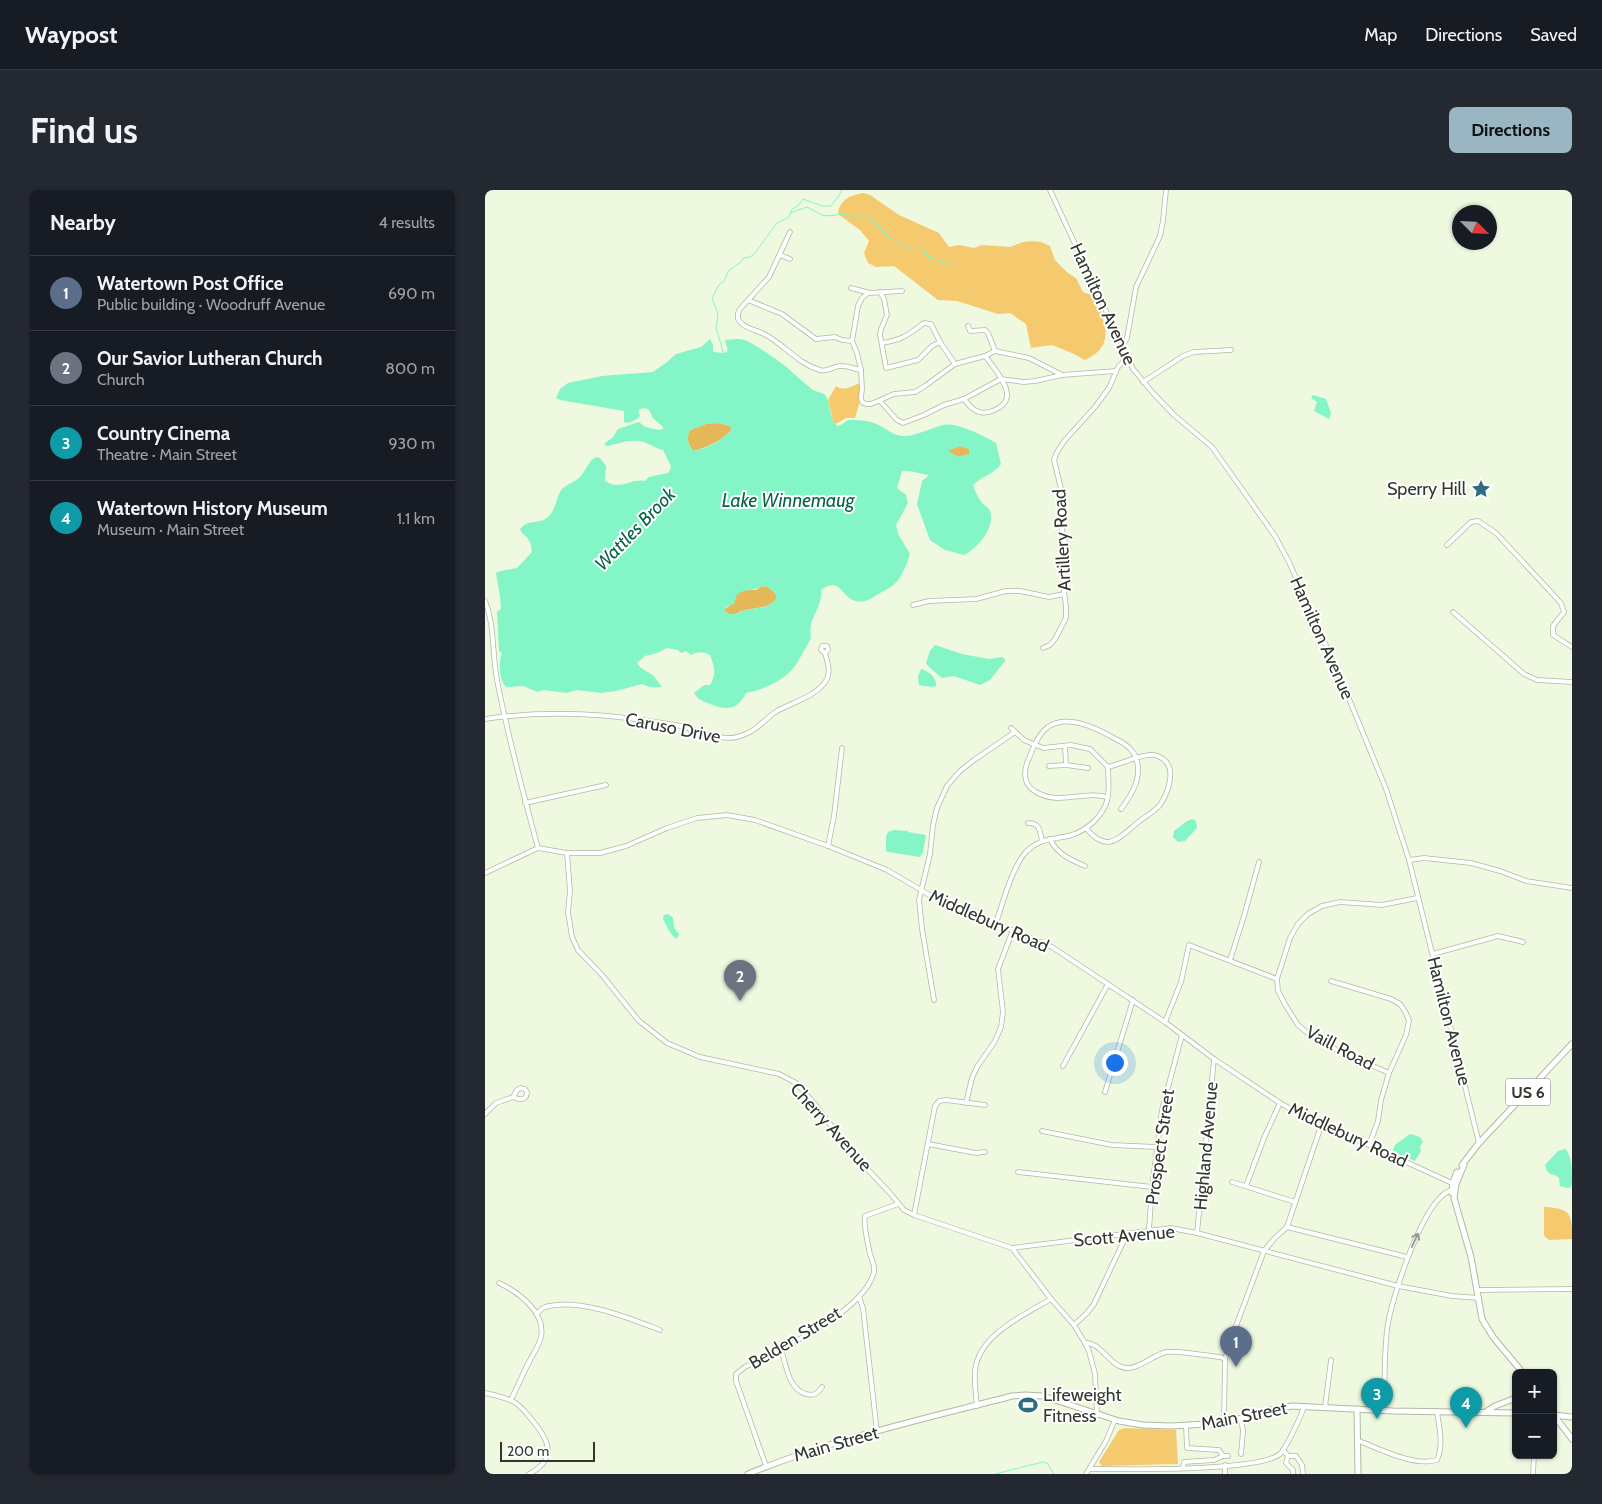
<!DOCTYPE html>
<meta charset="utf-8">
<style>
:root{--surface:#171b24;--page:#242831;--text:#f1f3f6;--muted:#9ea1a6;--line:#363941;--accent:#99b6c2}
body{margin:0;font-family:Cabin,sans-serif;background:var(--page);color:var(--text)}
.controls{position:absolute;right:15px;bottom:15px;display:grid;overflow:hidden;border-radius:8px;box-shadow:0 1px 4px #0004}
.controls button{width:45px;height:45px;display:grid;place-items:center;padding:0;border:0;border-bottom:1px solid var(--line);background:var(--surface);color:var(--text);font:25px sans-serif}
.compass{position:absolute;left:967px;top:15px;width:45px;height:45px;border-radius:50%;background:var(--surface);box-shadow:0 1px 4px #0004;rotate:114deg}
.scale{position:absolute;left:15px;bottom:12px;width:95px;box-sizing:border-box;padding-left:5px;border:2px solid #33372d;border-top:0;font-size:14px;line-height:18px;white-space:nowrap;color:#33372d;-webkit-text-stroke:4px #fff;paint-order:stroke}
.you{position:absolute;left:629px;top:872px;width:18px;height:18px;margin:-12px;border:4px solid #fff;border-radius:50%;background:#1a73e8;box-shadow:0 0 0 8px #1a73e833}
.badge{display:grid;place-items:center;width:32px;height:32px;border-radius:50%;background:var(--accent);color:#fff;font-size:16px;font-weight:700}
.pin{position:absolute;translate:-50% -41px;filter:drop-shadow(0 1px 2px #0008)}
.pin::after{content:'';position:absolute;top:26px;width:18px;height:15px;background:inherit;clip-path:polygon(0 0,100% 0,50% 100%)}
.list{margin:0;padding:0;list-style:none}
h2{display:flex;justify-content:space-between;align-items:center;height:65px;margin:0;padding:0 20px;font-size:21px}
h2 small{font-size:16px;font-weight:400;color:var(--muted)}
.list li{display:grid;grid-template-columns:32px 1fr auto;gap:15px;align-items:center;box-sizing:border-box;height:75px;padding:0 20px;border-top:1px solid var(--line)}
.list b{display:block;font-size:19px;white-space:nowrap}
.list p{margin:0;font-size:16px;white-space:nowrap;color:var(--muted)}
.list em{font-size:16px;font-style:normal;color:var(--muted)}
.map{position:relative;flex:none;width:1087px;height:1284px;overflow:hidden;border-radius:8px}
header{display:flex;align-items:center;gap:30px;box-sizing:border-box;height:70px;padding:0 25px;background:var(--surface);border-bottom:1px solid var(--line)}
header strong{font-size:24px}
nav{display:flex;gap:28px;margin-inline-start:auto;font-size:18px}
.intro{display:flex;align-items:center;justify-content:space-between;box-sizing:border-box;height:120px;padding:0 30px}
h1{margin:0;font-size:35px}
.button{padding:12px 22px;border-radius:8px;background:var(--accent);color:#111;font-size:18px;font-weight:700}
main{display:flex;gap:30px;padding:0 30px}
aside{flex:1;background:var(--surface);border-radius:8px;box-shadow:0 1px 4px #0004}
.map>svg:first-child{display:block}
.green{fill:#f5ca6e}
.forest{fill:#e4b858}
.water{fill:#84f5c6;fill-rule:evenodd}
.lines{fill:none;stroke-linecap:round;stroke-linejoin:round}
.stream{stroke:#84f5c6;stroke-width:1}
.minor-casing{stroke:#b0baa1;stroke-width:5.5}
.major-casing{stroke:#b0baa1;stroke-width:7}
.minor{stroke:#fff;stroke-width:4}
.major{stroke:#fff;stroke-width:5}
.oneway{stroke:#999b96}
.labels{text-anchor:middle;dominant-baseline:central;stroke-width:4;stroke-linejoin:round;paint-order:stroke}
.shield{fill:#fff;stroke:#70736c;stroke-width:1}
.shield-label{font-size:16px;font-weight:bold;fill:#33372d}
.street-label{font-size:18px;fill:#33372d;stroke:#fff}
.poi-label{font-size:18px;fill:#33372d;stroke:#fff;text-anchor:end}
.water-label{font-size:19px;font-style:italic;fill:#056447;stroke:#fff}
</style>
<header>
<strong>Waypost</strong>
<nav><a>Map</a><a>Directions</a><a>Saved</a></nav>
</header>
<div class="intro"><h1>Find us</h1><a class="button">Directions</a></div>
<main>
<aside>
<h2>Nearby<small>4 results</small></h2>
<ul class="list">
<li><span class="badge" style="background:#5c6f8a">1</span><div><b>Watertown Post Office</b><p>Public building · Woodruff Avenue</p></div><em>690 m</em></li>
<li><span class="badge" style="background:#6b7280">2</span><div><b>Our Savior Lutheran Church</b><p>Church</p></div><em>800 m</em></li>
<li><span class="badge" style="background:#0f9aa8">3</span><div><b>Country Cinema</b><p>Theatre · Main Street</p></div><em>930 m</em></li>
<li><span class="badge" style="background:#0f9aa8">4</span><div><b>Watertown History Museum</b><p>Museum · Main Street</p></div><em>1.1 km</em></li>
</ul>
</aside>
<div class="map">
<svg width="1087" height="1284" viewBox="0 0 1087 1284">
<rect width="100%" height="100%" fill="#eef9df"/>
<g class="green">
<path d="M378,3l7,2 29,20 40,18 10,14 11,-2 14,3 8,-3 28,2 13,-5 9,-1 9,1 9,4 5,14 13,13 8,5 7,14 8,3 2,2c13,24 23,50 -8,63l-13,-7 -20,-8 -21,3 -5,-24 -16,-11 -12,1 -41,-13 -19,-1 -44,-34 -18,1 -8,-4 -4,-10 5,-12 -9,-11 -22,-16c1,-14 13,-19 25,-21z"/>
<path d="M375,193l3,8 -8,27h-9l-10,6 -3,-2 -5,-22 8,-14c8,6 16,0 24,-3z"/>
<path d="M1059,1017c27,1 28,7 28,32l-23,1 -5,-4z"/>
<path d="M640,1238l51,2 2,34 -76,2 -3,-4 20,-32z"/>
</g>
<g class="forest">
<path d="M233,233l12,3 2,3c-10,12 -24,18 -39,22 -5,-7 -7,-13 -3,-21l16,-6z"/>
<path d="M475,256l10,3v5l-11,3 -11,-5 1,-2z"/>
<path d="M277,396l6,1 8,7v5c-8,11 -22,8 -34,12 -3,0 -5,3 -7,3 -5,1 -8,-1 -12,-4l8,-5 6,-11 7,-4h12z"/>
</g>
<g class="water">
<path d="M225,149l3,6v7l11,1 4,-2 -3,-11c5,0 13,-2 19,0 10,3 40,24 48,32 3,3 20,18 23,19 4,2 7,1 10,4 6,6 3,25 13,31l3,-1 7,-5c8,0 18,0 26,3 10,3 17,12 28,13 12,1 29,-8 41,-11 15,-3 40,11 53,18l5,21c-7,10 -19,12 -28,21 2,6 5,13 9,18 3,3 7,5 8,8 6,16 -13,38 -26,44l-19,-5 -15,-10 -13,-36 5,-23 4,-3 3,-3c-9,-1 -19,-5 -27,-4l-5,17 9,7 2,8 -12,22 2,9 12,20c-4,12 -9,26 -19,33 -5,3 -10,5 -14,8 -7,4 -12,8 -21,6 -15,-3 -15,-26 -35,-11 2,19 -14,27 -10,48 -5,9 -10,19 -16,28 -10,14 -32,24 -49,27 -9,17 -18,18 -36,11 -7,-3 -12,-4 -16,-11l10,-8h6c7,-11 4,-19 0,-30 -7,-3 -12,-4 -19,0l-5,-4 -5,2 -3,-3 -11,-2 -10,5 -12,3 -8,7 4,5 12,7 9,12h-12l-8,-3 -26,7 -15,2 -24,-3 -10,3 -23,-3 -6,2 -15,-6 -17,1c-7,-8 -8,-24 -4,-34l-3,-2 -2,-39 4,-3 -1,-12 -4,-24 5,-2 16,-3 15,-16c-1,-9 -3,-14 -10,-19l-2,-4c9,-11 20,-4 28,-12 7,-6 8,-17 12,-25 4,-7 13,-9 19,-14 7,-6 8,-16 17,-21l4,1 6,8 -1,15c15,10 26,-3 40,0l4,-4 19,-4 2,-3 1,-4 -8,-16c-7,-1 -12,-6 -19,-8 -15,-4 -24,2 -38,4l-2,-2 9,-7 5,-8 21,-7 6,5 14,3 4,-1v-2l-10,-9 -4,-8 -4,-2 -5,1 -2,2 2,5c-4,4 -10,8 -16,6v-11l-64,-11 -4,-2 4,-9 8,-6 34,-7 51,-4 14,-10 9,-8 25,-7zM233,233l12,3 2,3c-10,12 -24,19 -39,22 -5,-7 -7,-13 -3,-21l16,-6zM475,256l9,3v5l-10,3 -10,-5v-2zM277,396l6,1 8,7v5c-8,11 -21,8 -34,12 -2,0 -4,3 -7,3 -4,1 -8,-1 -11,-3l2,-4 8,-3 3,-10c10,-6 16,-2 25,-8z"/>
<path d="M828,205l13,4 5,14 -2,6 -15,-8 3,-9 -6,-4z"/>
<path d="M450,455l27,9 27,5 13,-2 3,2v2l-15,19 -10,5 -26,-9 -12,2 -13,-11 -3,-4 4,-12z"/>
<path d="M436,479c8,2 16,9 15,17l-5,1 -12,-2 -1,-8z"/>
<path d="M707,629l4,2 1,7 -12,13 -7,1 -5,-5 1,-6 13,-10z"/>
<path d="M422,639l1,3 18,3 -3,17 -3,5 -32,-5 -2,-1v-14l2,-5 6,-2 13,1z"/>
<path d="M183,724l5,4 1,10 5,6 -2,5c-7,-4 -10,-13 -14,-20l1,-4z"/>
<path d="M925,944l10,3 3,5 -3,4 1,5 -6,10 -21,-9 -1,-2 2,-5z"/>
<path d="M1080,959c7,5 7,24 7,35l-1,3 -4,1 -7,-2 -1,-8 -4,-3 -5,-1 -3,-3 -2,-6 13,-14z"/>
</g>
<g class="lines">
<g class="stream">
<path d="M305,23l17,-6 15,8 7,1 14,-2 13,3 3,-2 12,4 18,18 6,5 17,8 9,-1 10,10c9,-1 13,7 22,7"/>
<path d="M237,165l1,-4 -7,-23 2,-14 -6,-16 7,-13 5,-4 5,-11 11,-7 3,-5 7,-1 5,-4 22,-30 12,-6 3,-8 6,-3 5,-7 19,7h9c3,-4 9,-11 11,-16"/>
<path d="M510,1284l48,-12 4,1 7,11"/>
</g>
<g class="minor-casing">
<g id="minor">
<path d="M565,0l83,179 20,24 21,22 38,32 63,89 14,26 51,115 46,112 23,71 70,283"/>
<path d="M305,42l-21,45 -29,32 -2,4v6c5,9 18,11 26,15 20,10 34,30 56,36 7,3 14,-5 22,-4 6,0 13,3 19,4"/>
<path d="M295,65l10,4"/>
<path d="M366,98l19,5 32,-2"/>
<path d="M395,102l4,7 3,16 -6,14 -1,6 6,33 32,-8 14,-14 8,-4"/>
<path d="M383,103l-6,5 -4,8 -6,35 5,12 4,17 1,19 -1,9 1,4 4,2h5l23,-10 21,-2 10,-6 30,-22 30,-8 10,-5 34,7 33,17"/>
<path d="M263,110l34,14 34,25 19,-2 7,3 10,1"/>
<path d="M483,136l2,5 15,-1 3,3 7,18"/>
<path d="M397,153c20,-3 26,-8 42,-20l7,1 9,18 15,22"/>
<path d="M637,157l5,-9 9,-51 24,-51 3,-15 3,-31"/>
<path d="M658,192l40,-26 11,-4 37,-2"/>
<path d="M479,209c3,4 7,9 11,11 10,7 30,-2 32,-13 2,-12 -15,-32 -22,-41"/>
<path d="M395,211l17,19 6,3 21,-8 20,-10 20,-6 37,-20 23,3 11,-1 27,-6 54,-4"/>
<path d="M962,355l24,-23 7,-1 18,12 65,70 3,9 -11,14v9l19,12"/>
<path d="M0,411c10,25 7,53 12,79 11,57 26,113 41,168"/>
<path d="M428,415l16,-4 47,-2 30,-8h14l29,6 15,-3"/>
<path d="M968,422l71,62 13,6 35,2"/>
<path d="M558,458l7,-3 5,-6 11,-21v-11l-3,-24 3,-37 -4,-16v-37l-8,-33 3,-8 8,-12 30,-33 14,-19 9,-21 9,-9"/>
<path d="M0,529c55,-8 115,-6 170,3 9,1 17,2 26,4 15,4 32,12 48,12 7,0 15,-3 21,-6 10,-5 17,-15 27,-21 16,-9 41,-15 50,-32 4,-9 0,-18 -2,-26l-4,-3 1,-4h5l1,4 -3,3"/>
<path d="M580,556l1,19"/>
<path d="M564,576l17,-1 22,3"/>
<path d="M622,607c-23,-7 -47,9 -71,-5 -11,-6 -13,-17 -9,-29 5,-12 10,-28 21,-36 19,-13 46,0 64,10 7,4 14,6 19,13 5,5 7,14 7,21 0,14 -9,27 -17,38"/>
<path d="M40,613l81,-18"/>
<path d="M543,633c12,0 12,8 14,18"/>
<path d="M601,638c20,25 31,12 50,-4 8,-7 17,-11 24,-19 8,-12 17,-36 3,-46 -4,-3 -10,-5 -14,-4 -12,1 -29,9 -41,12"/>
<path d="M565,649c7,15 21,21 35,27"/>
<path d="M343,656l6,-30 8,-68"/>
<path d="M82,663l3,38 -2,21 4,25 6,13 24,25 36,45 29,23 33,14 79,17 17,9 18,20 38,50 37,39 15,18 10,5 98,33 39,51 23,26 11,18 4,8 6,23 2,41"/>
<path d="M924,670l15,-2 47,5 29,8 26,10 46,7"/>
<path d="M0,683l53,-25 29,5h33l26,-7 41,-18 30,-10 30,-3 28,5 73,26 59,24 46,27 119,50 113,75 49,37 66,44 41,23 48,19 85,39"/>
<path d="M511,733c7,-20 16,-56 30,-71 15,-15 27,-12 46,-17 15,-5 30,-18 35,-34 3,-10 1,-23 1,-34l-18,-18 -19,-4 -28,3 -19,-8 -13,-12"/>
<path d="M948,764l65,-18 25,6"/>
<path d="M745,770l14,-44 15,-54"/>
<path d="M846,791l60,18 9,5 6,9 3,8 -3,14 -17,38 -8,27 -3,21 -9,24"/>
<path d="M449,810l-12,-71 -3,-29 11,-46 3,-29 4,-17 10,-22 13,-15 14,-11 41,-28"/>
<path d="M680,832l16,-40 8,-37 88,34"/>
<path d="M578,876l45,-82"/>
<path d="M904,883l-54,-24 -24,-13 -13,-11 -12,-19 -8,-15 -1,-12 13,-41 8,-14 10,-10 14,-8 18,-4 42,3 35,-7"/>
<path d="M620,902l28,-92"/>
<path d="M481,913l6,-25 5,-11 18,-26 6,-14 2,-15 -5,-43 15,-39"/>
<path d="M0,924l11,-11 17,-6 4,-7 3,-2 5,1 2,3c0,9 -8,8 -14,5"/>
<path d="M557,941l70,14 45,2"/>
<path d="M443,954l48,9 9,-1"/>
<path d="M533,982l134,15"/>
<path d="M747,992l63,20"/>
<path d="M761,996l18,-48 16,-35"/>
<path d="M429,1025l21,-109 4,-5 7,-1 39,5"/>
<path d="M802,1037l120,30"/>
<path d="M802,1037l34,-101"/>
<path d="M664,1040l3,-43 10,-77 20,-75"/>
<path d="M712,1043l17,-174"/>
<path d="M527,1058l159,-20 26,5 201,53 54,10 27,2"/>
<path d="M14,1093c19,9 47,29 42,54 -2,9 -8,17 -12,25 -6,12 -12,25 -18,38"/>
<path d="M993,1100l94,-1"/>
<path d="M374,1107l4,11 14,124"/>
<path d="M51,1124c3,-2 6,-6 9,-7 33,-10 84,11 115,23"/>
<path d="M589,1135l13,-12 7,-9 33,-70"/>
<path d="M600,1153c17,-1 24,24 42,25 11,1 27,-13 39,-16 13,-2 40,4 54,5l5,2"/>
<path d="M296,1159c5,15 7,40 25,45 8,2 11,0 16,-7"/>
<path d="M0,1203c9,2 19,4 27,8 8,3 14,12 20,19 17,20 26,39 -3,54"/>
<path d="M899,1210c1,-25 0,-52 4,-77 5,-27 36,-127 64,-133"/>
<path d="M492,1216c-1,-11 -3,-24 -2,-35 3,-36 49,-56 76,-72"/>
<path d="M840,1217l6,-47"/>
<path d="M756,1228l2,13 -2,23"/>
<path d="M739,1233l1,-64 8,-25 31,-83 10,-12 13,-12"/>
<path d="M701,1236l1,22 32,2 4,6"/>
<path d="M872,1250c22,9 58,27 80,20 7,-16 2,-32 0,-49"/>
<path d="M798,1260l5,6h8l6,9 1,9"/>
<path d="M803,1266l-2,7 7,7v4"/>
<path d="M281,1276l-30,-85v-7l9,-7c34,-17 119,-55 129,-95 1,-7 -2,-12 -4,-18 -2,-9 -7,-30 -5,-38l33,-12"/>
<path d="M698,1277l1,-5 30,-2 9,-4h5"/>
<path d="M605,1279c34,0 168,3 190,-15 6,-6 22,-39 24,-48"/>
<path d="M601,1284l20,-33 9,-21"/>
<path d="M740,1284v-9"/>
<path d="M1048,1284l1,-19"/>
</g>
</g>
<g class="major-casing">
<g id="major">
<path d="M977,975l17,-22 93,-99"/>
<path d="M979,975l-8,19 -2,14 17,59 11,62 11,18 30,36"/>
<path d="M967,1003l1,-11 4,-10"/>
<path d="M872,1219l1,65"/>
<path d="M1002,1221l8,-5 21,-8"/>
<path d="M1068,1224l19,25"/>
<path d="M1068,1225l19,2"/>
<path d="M263,1284c85,-35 175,-55 264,-78l13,-1 18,1 76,25 24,4 28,1 53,-3 46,-13 22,-4 101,5 123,2"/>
</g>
</g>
<use href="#minor" class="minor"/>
<use href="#major" class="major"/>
</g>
<defs><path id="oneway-shaft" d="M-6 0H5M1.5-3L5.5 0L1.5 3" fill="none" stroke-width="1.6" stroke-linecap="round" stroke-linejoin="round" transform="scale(1.25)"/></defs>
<use class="oneway" href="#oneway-shaft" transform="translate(930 1050) rotate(-66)"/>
<defs>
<g id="sight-bare" transform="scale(1.5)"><path d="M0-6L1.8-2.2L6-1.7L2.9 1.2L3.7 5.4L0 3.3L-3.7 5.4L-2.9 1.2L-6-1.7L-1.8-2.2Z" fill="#2e6c82" stroke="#fff" stroke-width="2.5" paint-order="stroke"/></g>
<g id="stadium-bare" transform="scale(1.5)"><path d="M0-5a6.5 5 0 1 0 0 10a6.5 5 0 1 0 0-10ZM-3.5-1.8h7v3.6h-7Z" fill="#2e6c82" stroke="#fff" stroke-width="2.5" paint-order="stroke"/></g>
</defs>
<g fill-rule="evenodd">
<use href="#sight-bare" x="996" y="299"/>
<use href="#stadium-bare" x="543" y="1215"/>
</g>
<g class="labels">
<rect class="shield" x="1020.5" y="888.5" width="45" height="27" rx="4"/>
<g class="shield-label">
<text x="1043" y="902">US 6</text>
</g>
<g class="street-label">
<text transform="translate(618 114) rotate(65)">Hamilton Avenue</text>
<text transform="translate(577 350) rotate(-93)">Artillery Road</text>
<text transform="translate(837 448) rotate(66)">Hamilton Avenue</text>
<text transform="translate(188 538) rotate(11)">Caruso Drive</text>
<text transform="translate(504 731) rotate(24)">Middlebury Road</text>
<text transform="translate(964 831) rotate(76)">Hamilton Avenue</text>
<text transform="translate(855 858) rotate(28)">Vaill Road</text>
<text transform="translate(346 937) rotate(48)">Cherry Avenue</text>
<text transform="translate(863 945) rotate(25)">Middlebury Road</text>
<text transform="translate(721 956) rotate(-85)">Highland Avenue</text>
<text transform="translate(675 957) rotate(-82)">Prospect Street</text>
<text transform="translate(639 1046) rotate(-5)">Scott Avenue</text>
<text transform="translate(310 1148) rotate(-31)">Belden Street</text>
<text transform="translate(759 1226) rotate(-11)">Main Street</text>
<text transform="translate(351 1254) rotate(-16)">Main Street</text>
</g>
<g class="poi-label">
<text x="981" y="299">Sperry Hill</text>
<text x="558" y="1205" text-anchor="start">Lifeweight<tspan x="558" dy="21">Fitness</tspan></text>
</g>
<g class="water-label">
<text x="303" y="310">Lake Winnemaug</text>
<text transform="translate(150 339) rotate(-46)">Wattles Brook</text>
</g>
</g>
</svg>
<div class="controls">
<button>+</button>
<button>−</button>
</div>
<svg class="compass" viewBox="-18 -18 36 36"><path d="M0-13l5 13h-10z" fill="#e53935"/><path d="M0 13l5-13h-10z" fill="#9ea1a6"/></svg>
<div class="scale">200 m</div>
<div class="you"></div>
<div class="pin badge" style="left:751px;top:1177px;background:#5c6f8a">1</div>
<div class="pin badge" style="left:255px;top:811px;background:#6b7280">2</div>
<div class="pin badge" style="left:892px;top:1229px;background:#0f9aa8">3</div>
<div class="pin badge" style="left:981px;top:1238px;background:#0f9aa8">4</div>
</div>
</main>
